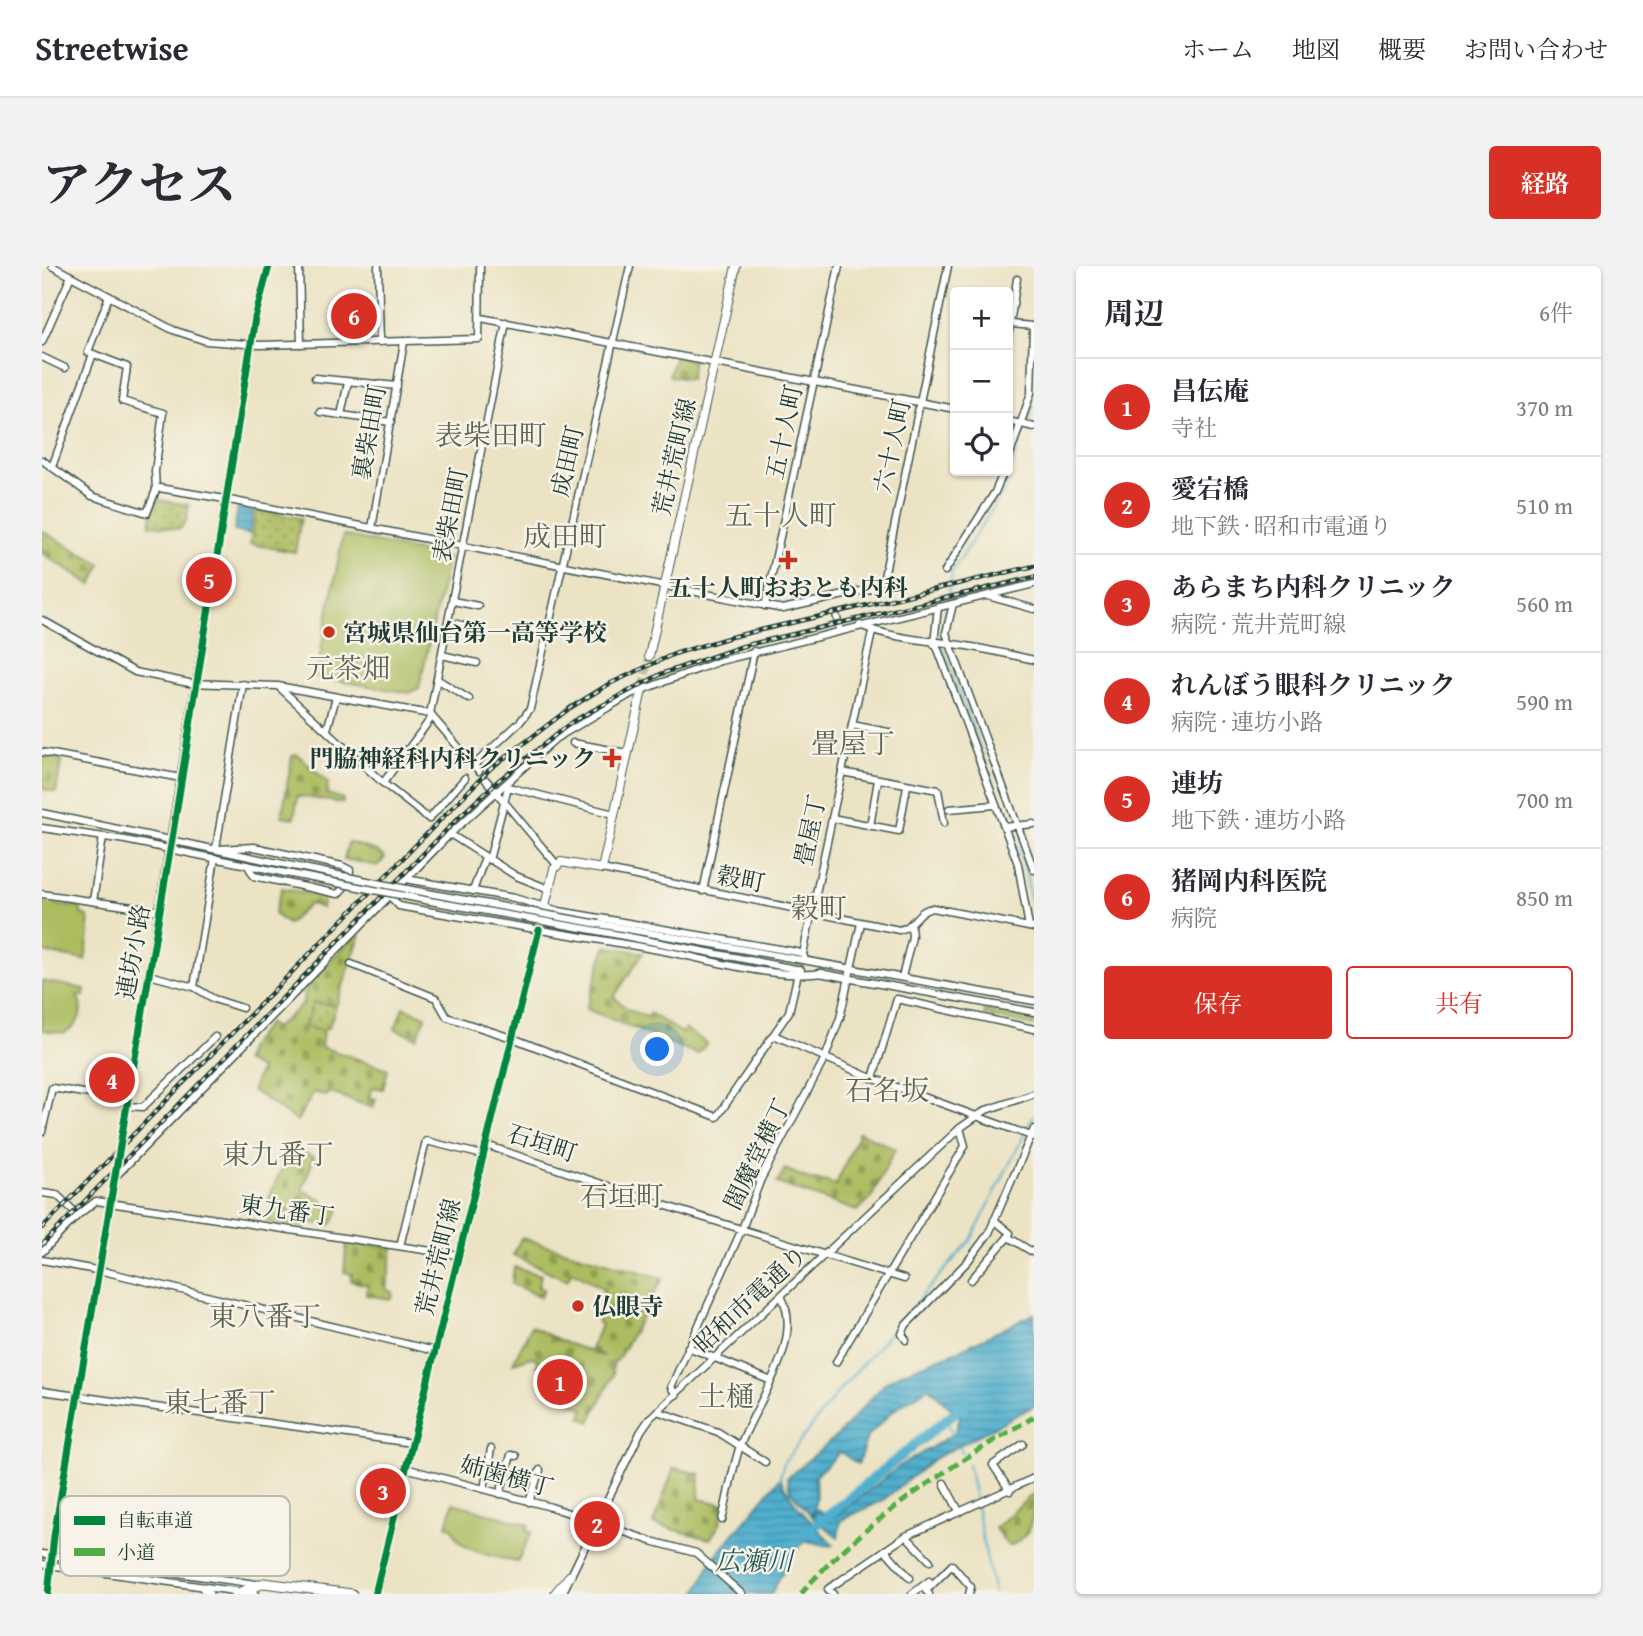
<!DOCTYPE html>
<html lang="ja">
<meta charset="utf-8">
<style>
:root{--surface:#fff;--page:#f2f2f3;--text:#2b2b33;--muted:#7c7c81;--line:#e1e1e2;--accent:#d93025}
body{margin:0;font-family:"Gentium Book Plus","Noto Serif JP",serif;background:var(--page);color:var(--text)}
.controls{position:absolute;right:21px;top:21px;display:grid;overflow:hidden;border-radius:7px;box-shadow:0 2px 5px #0004}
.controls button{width:63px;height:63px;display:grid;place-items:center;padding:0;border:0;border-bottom:2px solid var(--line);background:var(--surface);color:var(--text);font:35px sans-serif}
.you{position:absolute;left:616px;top:784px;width:24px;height:24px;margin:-18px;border:5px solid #fff;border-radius:50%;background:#1a73e8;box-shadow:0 0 0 10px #1a73e833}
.badge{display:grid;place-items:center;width:46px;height:46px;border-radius:50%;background:var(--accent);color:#fff;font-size:23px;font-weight:700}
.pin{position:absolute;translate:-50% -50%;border:4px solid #fff;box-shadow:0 2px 7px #0006}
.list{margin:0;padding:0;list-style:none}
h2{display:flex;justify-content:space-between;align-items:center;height:91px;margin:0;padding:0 28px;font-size:30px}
h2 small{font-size:23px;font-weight:400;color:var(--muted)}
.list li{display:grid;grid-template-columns:46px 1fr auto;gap:21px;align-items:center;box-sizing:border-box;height:98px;padding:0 28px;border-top:2px solid var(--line)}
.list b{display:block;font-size:26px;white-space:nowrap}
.list p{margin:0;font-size:23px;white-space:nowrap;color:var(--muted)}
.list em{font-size:23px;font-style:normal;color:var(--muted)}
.actions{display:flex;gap:14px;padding:21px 28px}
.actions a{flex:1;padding:16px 0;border:2px solid var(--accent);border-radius:7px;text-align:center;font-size:24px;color:var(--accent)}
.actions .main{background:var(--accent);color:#fff}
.icon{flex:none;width:38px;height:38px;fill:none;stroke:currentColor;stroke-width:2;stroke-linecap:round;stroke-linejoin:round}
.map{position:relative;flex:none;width:992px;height:1328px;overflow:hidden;border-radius:7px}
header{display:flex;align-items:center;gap:42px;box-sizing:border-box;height:98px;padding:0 35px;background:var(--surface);border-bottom:2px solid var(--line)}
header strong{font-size:33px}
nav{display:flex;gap:38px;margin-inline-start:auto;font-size:24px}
.intro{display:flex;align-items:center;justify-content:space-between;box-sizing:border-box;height:168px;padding:0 42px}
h1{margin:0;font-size:49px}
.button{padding:18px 32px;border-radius:7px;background:var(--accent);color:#fff;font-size:24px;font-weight:700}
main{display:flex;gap:42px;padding:0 42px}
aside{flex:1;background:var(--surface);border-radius:7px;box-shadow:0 2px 5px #0004}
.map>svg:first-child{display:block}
.grass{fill:#acbc5f;stroke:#667c4a;stroke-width:2}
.cemetery{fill:url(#cemetery-stones);stroke:#667c4a;stroke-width:2}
.park{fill:url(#park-dots);stroke:#667c4a;stroke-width:2}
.water{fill:url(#water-rules);stroke:#377681;stroke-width:2}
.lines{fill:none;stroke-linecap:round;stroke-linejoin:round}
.stream{stroke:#4fafce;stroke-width:2}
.river{stroke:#4fafce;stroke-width:10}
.major-tunnel{stroke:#c3c2a7;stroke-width:8;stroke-dasharray:8 4;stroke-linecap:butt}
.minor-casing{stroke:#3e564a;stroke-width:9}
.major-casing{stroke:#3e564a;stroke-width:10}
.highway-casing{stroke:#3e564a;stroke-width:11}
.minor{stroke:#fff;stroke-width:6}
.major{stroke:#fff;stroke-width:8}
.highway{stroke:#fff;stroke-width:9}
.rail-casing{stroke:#1f3d34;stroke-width:4.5}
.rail{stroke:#f7f3e8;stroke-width:2;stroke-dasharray:5;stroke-linecap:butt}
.minor-bridge-casing{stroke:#3e564a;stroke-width:9;stroke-linecap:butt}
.minor-bridge{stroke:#fff;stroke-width:6}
.quiet{stroke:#52ad45;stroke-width:5;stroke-dasharray:10 5;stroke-linecap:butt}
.cycleway-casing{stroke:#f7f3e8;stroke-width:11}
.cycleway{stroke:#00873e;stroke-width:7}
.poi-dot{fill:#c8321e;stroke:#f7f3e8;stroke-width:2.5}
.labels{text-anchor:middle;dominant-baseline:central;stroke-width:5;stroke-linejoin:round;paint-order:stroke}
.street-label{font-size:24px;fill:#1f3d34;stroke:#f7f3e8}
.poi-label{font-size:24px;font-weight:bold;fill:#1f3d34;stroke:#f7f3e8;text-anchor:start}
.water-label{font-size:26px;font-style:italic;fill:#2b5a5a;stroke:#f7f3e8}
.quarter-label{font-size:28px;fill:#5f6651;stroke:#f7f3e8}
.key{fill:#f7f3e8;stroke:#b6bcb2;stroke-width:2}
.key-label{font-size:19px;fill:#1f3d34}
</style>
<header>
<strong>Streetwise</strong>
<nav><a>ホーム</a><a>地図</a><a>概要</a><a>お問い合わせ</a></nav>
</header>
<div class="intro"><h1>アクセス</h1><a class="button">経路</a></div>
<main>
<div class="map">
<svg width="992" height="1328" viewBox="0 0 992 1328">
<defs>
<pattern id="cemetery-stones" width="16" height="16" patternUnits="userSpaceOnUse" patternTransform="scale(1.75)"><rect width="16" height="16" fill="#acbc5f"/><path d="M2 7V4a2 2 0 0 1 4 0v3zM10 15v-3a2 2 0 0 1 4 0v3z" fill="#8b9a4f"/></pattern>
<pattern id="park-dots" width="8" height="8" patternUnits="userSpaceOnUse" patternTransform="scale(1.75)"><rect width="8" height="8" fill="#acbc5f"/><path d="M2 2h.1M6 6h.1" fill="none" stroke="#8b9a4f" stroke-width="1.8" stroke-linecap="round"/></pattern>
<pattern id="water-rules" width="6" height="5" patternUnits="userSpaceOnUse" patternTransform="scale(1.75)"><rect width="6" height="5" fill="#4fafce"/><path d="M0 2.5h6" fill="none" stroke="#4190a8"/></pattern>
</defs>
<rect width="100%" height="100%" fill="#f7f3e8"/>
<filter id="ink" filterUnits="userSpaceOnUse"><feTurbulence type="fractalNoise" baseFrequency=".0143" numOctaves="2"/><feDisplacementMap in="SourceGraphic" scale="14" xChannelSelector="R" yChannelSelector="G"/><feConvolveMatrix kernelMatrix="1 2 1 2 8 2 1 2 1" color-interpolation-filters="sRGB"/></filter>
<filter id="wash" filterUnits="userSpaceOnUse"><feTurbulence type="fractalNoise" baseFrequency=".00686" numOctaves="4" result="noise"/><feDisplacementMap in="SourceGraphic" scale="28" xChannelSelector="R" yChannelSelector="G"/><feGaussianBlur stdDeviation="1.57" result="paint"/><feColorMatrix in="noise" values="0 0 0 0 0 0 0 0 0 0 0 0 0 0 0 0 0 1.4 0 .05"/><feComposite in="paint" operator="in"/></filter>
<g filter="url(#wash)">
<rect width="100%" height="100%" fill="#ece3c4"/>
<g class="grass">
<path d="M301,269l105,23 -29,130 -10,5 -93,-16z"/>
<path d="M0,637l39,5v6l7,2 1,19 -4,25 -43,-8z"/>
<path d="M0,715l43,8 -1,7 -7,-1c8,16 3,29 -12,38l-23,-3z"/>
<path d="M411,1237l76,22 -3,6 6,1 -15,30c-24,-7 -59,-8 -65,-35l-5,-1z"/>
</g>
<g class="cemetery">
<path d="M633,90l18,4 -3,19 -21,-3z"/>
<path d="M0,265l59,33 -9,21 -50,-32z"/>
<path d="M255,488l31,29 -1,11 16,5v4l-45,-7 -4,22 -12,-2 10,-60z"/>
<path d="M0,490l20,3 -6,33 -14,-3z"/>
<path d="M306,576l28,9 9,7 -8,8 -33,-7z"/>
<path d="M240,622l42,9 -2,11 -12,-4 -22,20 -14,-10z"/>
<path d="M314,670h4l-24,70 -22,-4 -9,25 18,4 -2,16 67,22 -5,20 -11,-2 -3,10 7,2 -3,9 -45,-16 -2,4 -12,-4 -17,29 -45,-31 8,-21 -16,-8 4,-12 20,-26 7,5 27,-23 6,-23z"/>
<path d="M564,680l37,7 -29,44 13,12 20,8 3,-4 32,20 3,-4 22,14 -10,11 -111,-45z"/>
<path d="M361,741l23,9 -9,22 -22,-9z"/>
<path d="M817,866l36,17 -24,49 -14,13 -80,-28 8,-14 28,12 3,-2 20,6z"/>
<path d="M261,887l11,4 -12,33 21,10 -1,5 17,5 -8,15 -26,-3 -1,5 -37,-5 6,-18 -5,-5 13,-29 8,-7 4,2z"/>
<path d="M479,972l142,40 -46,83h-3l-2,11 2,1 -24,49 -9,-5 4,-8 -20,-9 8,-28 -17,-5 -3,6 -17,-7 3,-6 -7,-3 -19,6 18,-37 29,15 44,15 -13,-7 10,-24 -3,-2 -2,-15 8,-19 -32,-18 -5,9 -54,-25z"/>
<path d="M305,975l46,7 -7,42 7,2 -1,7 -26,-4 2,-10 -17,-4 1,-7 -8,-2z"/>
<path d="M472,1001l27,8 -3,12 6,2 -3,8 -29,-13z"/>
<path d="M632,1202l26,6 -1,25 24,5 -3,20 -10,15 -57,-15z"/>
<path d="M992,1227c0,21 -2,47 -26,53l-13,-18z"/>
</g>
<g class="park">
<path d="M112,233l35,6 -3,16 -6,8 -30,-4z"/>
<path d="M214,244l45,8 -6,34 -45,-8z"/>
<path d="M272,736l22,4 -7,21 -6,4 -19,-4z"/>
<path d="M943,744l49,8v8l-50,-11z"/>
</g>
<g class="water">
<path d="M196,242l15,3 -4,23 -15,-3z"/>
<path d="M992,1048v92l-99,52 -53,43 -41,19 -3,17 -25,-19 3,-9 19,8 65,-51 55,-33 5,-16 -31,-30 -35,23 -27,27 -9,27 -18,-12 -25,24 1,22 -4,18 -22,-25 -3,-13 52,-44 46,-51 16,-10 50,-19z"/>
<path d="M738,1212c13,28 33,46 54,67 -10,3 -19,-5 -28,-3 -9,2 -30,42 -35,52h-75l16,-34z"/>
</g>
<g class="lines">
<g class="stream">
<path d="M985,158l7,-19"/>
<path d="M905,338l5,-32 51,-80 22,-63"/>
<path d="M904,343l-6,32 69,184"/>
<path d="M969,564l15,42 8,52"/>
<path d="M984,864l8,-15"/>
<path d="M904,1153l7,15"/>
<path d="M917,1180l4,8"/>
<path d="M926,1198l7,36"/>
<path d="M737,1215l5,-19 54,-70 133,-152 53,-105"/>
<path d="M934,1240l18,88"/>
</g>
<path class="river" d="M763,1268l161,-131"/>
</g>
</g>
<g filter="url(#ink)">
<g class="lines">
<path class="major-tunnel" d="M601,420l6,-30"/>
<g class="minor-casing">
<g id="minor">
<path d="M10,0l121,64 33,11 54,4 219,-6 1,-73"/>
<path d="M257,0l2,78"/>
<path d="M336,0l2,76"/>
<path d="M439,52l474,91"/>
<path d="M966,71l9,-58"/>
<path d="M0,76l29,-66"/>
<path d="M0,91l23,11"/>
<path d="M273,112l82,8"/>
<path d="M278,146l71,10"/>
<path d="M299,149l7,-33"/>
<path d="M966,155l26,6"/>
<path d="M0,194l50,36 55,17 9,-23 -1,-19 8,-58 -41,-12 5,-34 -39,-15 21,-56"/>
<path d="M966,194l23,-67 2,-67 -22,-2"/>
<path d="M10,201l41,-113"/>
<path d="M114,224l3,-2 60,10 564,111 92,-21 9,-11 64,-311"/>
<path d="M330,262l32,-186"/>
<path d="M903,305l50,-79 9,-21"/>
<path d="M946,330l46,13"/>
<path d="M411,335l25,5"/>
<path d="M911,338l-7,29 88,237"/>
<path d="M723,340l74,-340"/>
<path d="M794,348l4,16"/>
<path d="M0,354l93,52 54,11 89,3 152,28 49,57"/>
<path d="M407,356l33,8"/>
<path d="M818,359c30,13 62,15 94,19 28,4 53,10 80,16"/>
<path d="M892,378l4,-37"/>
<path d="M894,378l82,220 11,63"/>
<path d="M400,389l35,8"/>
<path d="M395,413l32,20"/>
<path d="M237,421l104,96 46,36 36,-41"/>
<path d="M388,448l76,-392"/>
<path d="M810,459l36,7"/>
<path d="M285,464l9,-33"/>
<path d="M531,477l54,10"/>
<path d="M0,486l139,26"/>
<path d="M431,500l47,-44 10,-13 100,-443"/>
<path d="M800,506l96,18 6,33"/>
<path d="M444,514l71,85"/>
<path d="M341,517l49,-66"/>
<path d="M907,543l46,-4"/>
<path d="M0,547l251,53"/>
<path d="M790,552l67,13 8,-45"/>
<path d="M828,560l8,-46"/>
<path d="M962,561l30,-3"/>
<path d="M0,562l83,12 166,34"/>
<path d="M408,568l66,42 33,13"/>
<path d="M174,582l27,-164"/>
<path d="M177,583l35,-2 88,19 8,4 -1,12 -11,12 -84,-18 -6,-10"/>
<path d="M447,594l19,-73 106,27"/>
<path d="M560,603l297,61c16,-3 17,-20 34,-22l101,20"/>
<path d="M364,613l108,19 45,13 238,41 6,2 2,6"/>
<path d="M365,623l26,5"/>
<path d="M431,625l12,-34"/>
<path d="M661,625l51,-240"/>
<path d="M0,628l118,17"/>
<path d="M347,629l10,11c88,16 177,29 265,45 47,9 112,29 159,22"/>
<path d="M363,630l25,5"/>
<path d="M51,635l10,-64"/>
<path d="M557,658l435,77"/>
<path d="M556,665l203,39"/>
<path d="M761,688l69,-322"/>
<path d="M309,698l85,34 11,19 68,22 202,78 72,-105 10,-43"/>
<path d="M777,707l215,39"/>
<path d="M107,709l45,12 20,12 28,9"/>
<path d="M860,711l10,-40 -1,-12"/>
<path d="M152,721l21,-129"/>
<path d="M734,770l93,41 165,60"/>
<path d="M831,812l24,-79 137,30"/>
<path d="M85,840l16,1 72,-70"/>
<path d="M0,866l10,-44 76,12"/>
<path d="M80,871l133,-819 14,-52"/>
<path d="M444,879l193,65 225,69"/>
<path d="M73,911l335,-343 105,-95 76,-45 89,-33 314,-77"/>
<path d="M0,927l15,2 21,20 18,-14 362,54"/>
<path d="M952,954l16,13 -2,4 26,16"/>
<path d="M358,980l26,-105 57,14"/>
<path d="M0,986l36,-37"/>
<path d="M0,994l65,12 328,79"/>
<path d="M929,1014l37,-43"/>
<path d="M864,1074l-4,-6 4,-9 62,-64 21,-28 45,-104"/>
<path d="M646,1081l81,33"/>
<path d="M794,1096l129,-216 -5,-18"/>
<path d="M0,1125l370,52"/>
<path d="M634,1129l-5,-8 71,-158 19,-50 64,-121 15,-40 21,-95"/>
<path d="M615,1145l61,21 47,30"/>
<path d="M363,1202l146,39 100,34 45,12 46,41"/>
<path d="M902,1217l15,28"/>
<path d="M442,1223l7,-40"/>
<path d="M968,1225l-17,-26 30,-21"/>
<path d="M458,1228l11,-39 5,1"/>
<path d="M487,1236l11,-32"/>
<path d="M680,1254c6,-24 10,-50 18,-74 15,-42 66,-106 41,-150"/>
<path d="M864,1270l24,25"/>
<path d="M843,1284l25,28"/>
<path d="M0,1288l214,30"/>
<path d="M0,1298l213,30"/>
<path d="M6,1328l6,-58 65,-381"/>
<path d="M520,1328l79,-163 9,-13 310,-290 26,-18 48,-16"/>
<path d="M791,1328l-5,-5 78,-53 128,-58"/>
<path d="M870,1328l17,-13 3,4"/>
<path d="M887,1328l-3,-3 26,-26 19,22 -2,7"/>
</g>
</g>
<g class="major-casing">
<g id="major">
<path d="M607,390l87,-390"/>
<path d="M333,1328l179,-725 7,-7 41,7 41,-183"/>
</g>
</g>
<g class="highway-casing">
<g id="highway">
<path d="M162,1322l4,6"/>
<path d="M194,1328l28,-11 88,11"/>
<path d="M513,1328l15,-18"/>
</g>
</g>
<use href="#minor" class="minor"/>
<use href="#major" class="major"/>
<use href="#highway" class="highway"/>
<g class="rail-casing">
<g id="rail">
<path d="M0,962l448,-459 80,-61 39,-24 65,-30 57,-17 303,-71"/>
<path d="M0,979l417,-428 40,-37 74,-59 88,-47 82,-28 291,-69"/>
</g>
</g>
<use href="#rail" class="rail"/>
<g class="minor-bridge-casing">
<g id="minor-bridge">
<path d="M251,600l114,23"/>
<path d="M249,608l114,22"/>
<path d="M391,628l166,30"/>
<path d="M388,635l168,30"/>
<path d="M77,889l3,-18"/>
</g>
</g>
<use href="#minor-bridge" class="minor-bridge"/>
<path class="quiet" d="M759,1328c56,-68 156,-133 233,-177"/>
<g class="cycleway-casing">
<g id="cycleway">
<path d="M6,1328l6,-58 118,-697 83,-521 14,-52"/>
<path d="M333,1328l164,-664"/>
</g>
</g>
<use href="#cycleway" class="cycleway"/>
</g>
</g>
<g class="poi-dot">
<path d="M742.5 283.5h7v7h7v7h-7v7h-7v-7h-7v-7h7z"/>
<circle cx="287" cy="366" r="7"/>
<path d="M566.5 481.5h7v7h7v7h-7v7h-7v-7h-7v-7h7z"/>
<circle cx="536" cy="1040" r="7"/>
</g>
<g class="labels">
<g class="street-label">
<text transform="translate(327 166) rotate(-80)">裏柴田町</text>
<text transform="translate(742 166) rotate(-78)">五十人町</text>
<text transform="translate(850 180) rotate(-78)">六十人町</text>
<text transform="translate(632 191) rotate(-77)">荒井荒町線</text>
<text transform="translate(525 195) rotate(-77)">成田町</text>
<text transform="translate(408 249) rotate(-79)">表柴田町</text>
<text transform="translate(768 564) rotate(-78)">畳屋丁</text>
<text transform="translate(699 613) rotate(11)">穀町</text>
<text transform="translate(91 686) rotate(-80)">連坊小路</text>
<text transform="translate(500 877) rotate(18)">石垣町</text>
<text transform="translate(715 888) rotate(-64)">閻魔堂横丁</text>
<text transform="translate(245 944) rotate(8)">東九番丁</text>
<text transform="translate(396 991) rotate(-76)">荒井荒町線</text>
<text transform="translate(708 1033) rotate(-43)">昭和市電通り</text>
<text transform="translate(465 1210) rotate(15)">姉歯横丁</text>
</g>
<g class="poi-label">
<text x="746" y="321" text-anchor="middle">五十人町おおとも内科</text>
<text x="301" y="366">宮城県仙台第一高等学校</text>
<text x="554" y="492" text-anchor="end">門脇神経科内科クリニック</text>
<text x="550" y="1040">仏眼寺</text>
</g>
<g class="water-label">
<text x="712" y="1294">広瀬川</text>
</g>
<g class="quarter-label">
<text x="449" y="168">表柴田町</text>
<text x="739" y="248">五十人町</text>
<text x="523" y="269">成田町</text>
<text x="306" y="401">元茶畑</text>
<text x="811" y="476">畳屋丁</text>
<text x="777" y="641">穀町</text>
<text x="845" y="823">石名坂</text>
<text x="236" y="887">東九番丁</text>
<text x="580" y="929">石垣町</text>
<text x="223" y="1049">東八番丁</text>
<text x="684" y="1129">土樋</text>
<text x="178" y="1135">東七番丁</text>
</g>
</g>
<rect x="18" y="1230" width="230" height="80" rx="10" class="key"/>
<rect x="32" y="1250" width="31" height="9" fill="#00873e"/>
<rect x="32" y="1282" width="31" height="8" fill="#52ad45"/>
<g class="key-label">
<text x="75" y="1261">自転車道</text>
<text x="75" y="1293">小道</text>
</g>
</svg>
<div class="controls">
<button>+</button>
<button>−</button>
<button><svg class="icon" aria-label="locate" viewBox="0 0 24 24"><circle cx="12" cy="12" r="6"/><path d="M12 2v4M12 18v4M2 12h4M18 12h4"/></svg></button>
</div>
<div class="you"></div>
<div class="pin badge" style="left:518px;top:1116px">1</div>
<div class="pin badge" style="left:555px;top:1258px">2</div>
<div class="pin badge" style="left:341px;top:1225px">3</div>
<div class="pin badge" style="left:70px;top:814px">4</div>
<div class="pin badge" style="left:167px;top:314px">5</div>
<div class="pin badge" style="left:312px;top:50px">6</div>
</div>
<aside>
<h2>周辺<small>6件</small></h2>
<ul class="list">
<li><span class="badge">1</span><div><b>昌伝庵</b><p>寺社</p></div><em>370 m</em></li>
<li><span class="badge">2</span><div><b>愛宕橋</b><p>地下鉄 · 昭和市電通り</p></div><em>510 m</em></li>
<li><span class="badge">3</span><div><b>あらまち内科クリニック</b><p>病院 · 荒井荒町線</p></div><em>560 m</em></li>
<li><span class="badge">4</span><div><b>れんぼう眼科クリニック</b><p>病院 · 連坊小路</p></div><em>590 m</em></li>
<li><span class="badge">5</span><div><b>連坊</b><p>地下鉄 · 連坊小路</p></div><em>700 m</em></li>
<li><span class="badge">6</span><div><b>猪岡内科医院</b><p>病院</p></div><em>850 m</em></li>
</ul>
<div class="actions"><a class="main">保存</a><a>共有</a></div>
</aside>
</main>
